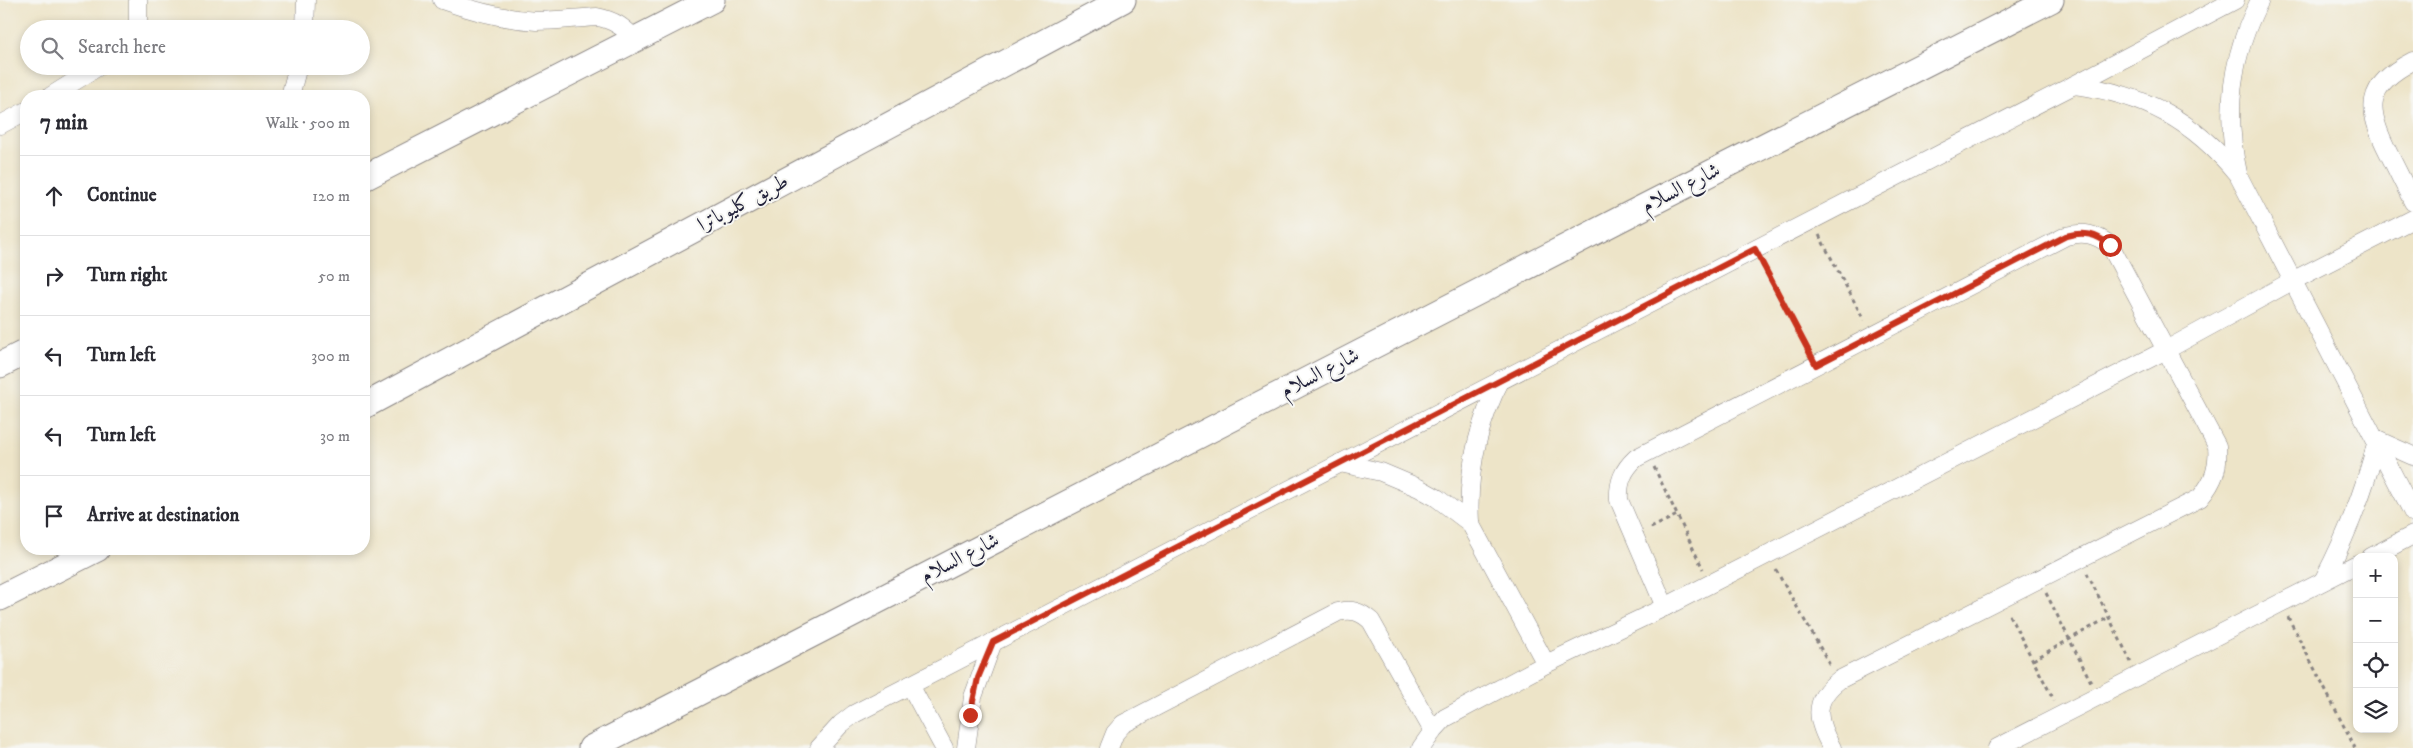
<!DOCTYPE html>
<meta charset="utf-8">
<style>
:root{--surface:#fff;--page:#f7f7f7;--text:#2b2b33;--muted:#7c7c81;--line:#e1e1e2}
body{margin:0;font-family:"IM FELL DW Pica",Amiri,serif;background:var(--page);color:var(--text)}
.controls{position:absolute;right:15px;bottom:15px;display:grid;overflow:hidden;border-radius:10px;box-shadow:0 2px 8px #0003}
.controls button{width:45px;height:45px;display:grid;place-items:center;padding:0;border:0;border-bottom:1px solid var(--line);background:var(--surface);color:var(--text);font:25px sans-serif}
.stop{position:absolute;width:15px;height:15px;margin:-11px;border:4px solid #c8321e;border-radius:50%;background:#fff}
.stop.end{background:#c8321e;border-color:#fff;box-shadow:0 1px 5px #0008}
.list{margin:0;padding:0;list-style:none}
h2{display:flex;justify-content:space-between;align-items:center;height:65px;margin:0;padding:0 20px;font-size:21px}
h2 small{font-size:16px;font-weight:400;color:var(--muted)}
.list li{display:grid;grid-template-columns:32px 1fr auto;gap:15px;align-items:center;box-sizing:border-box;height:80px;padding:0 20px;border-top:1px solid var(--line)}
.list b{display:block;font-size:19px;white-space:nowrap}
.list em{font-size:16px;font-style:normal;color:var(--muted)}
.icon{flex:none;width:28px;height:28px;fill:none;stroke:currentColor;stroke-width:2;stroke-linecap:round;stroke-linejoin:round}
.map{position:relative;flex:none;width:2413px;height:748px;overflow:hidden}
.search{position:absolute;background:var(--surface);box-shadow:0 2px 8px #0003;left:20px;top:20px;width:350px;height:55px;display:flex;align-items:center;gap:12px;box-sizing:border-box;padding:0 18px;border-radius:28px;color:var(--muted);font-size:19px}
.panel{position:absolute;background:var(--surface);box-shadow:0 2px 8px #0003;left:20px;top:90px;width:350px;height:465px;border-radius:20px}
.map>svg:first-child{display:block}
.lines{fill:none;stroke-linecap:round;stroke-linejoin:round}
.minor-casing{stroke:#888382;stroke-width:19}
.secondary-casing{stroke:#888382;stroke-width:27}
.path{stroke:#888382;stroke-width:3;stroke-dasharray:4 4;stroke-linecap:butt}
.minor{stroke:#fff;stroke-width:18}
.secondary{stroke:#fff;stroke-width:25}
.route{stroke:#c8321e;stroke-width:6}
.labels{text-anchor:middle;dominant-baseline:central;stroke-width:4;stroke-linejoin:round;paint-order:stroke}
.street-label{font-size:21px;fill:#22223b;stroke:#f6f6f2}
</style>
<div class="map">
<svg width="2413" height="748" viewBox="0 0 2413 748">
<rect width="100%" height="100%" fill="#f6f6f2"/>
<filter id="ink" filterUnits="userSpaceOnUse"><feTurbulence type="fractalNoise" baseFrequency=".02" numOctaves="2"/><feDisplacementMap in="SourceGraphic" scale="10" xChannelSelector="R" yChannelSelector="G"/><feConvolveMatrix kernelMatrix="1 2 1 2 8 2 1 2 1" color-interpolation-filters="sRGB"/></filter>
<filter id="wash" filterUnits="userSpaceOnUse"><feTurbulence type="fractalNoise" baseFrequency=".0096" numOctaves="4" result="noise"/><feDisplacementMap in="SourceGraphic" scale="20" xChannelSelector="R" yChannelSelector="G"/><feGaussianBlur stdDeviation="1.12" result="paint"/><feColorMatrix in="noise" values="0 0 0 0 0 0 0 0 0 0 0 0 0 0 0 0 0 1.4 0 .05"/><feComposite in="paint" operator="in"/></filter>
<g filter="url(#wash)">
<rect width="100%" height="100%" fill="#ede4c8"/>
</g>
<g filter="url(#ink)">
<g class="lines">
<g class="minor-casing">
<g id="minor">
<path d="M442,0c31,11 61,19 94,21 21,0 41,-3 61,-4 17,3 26,10 38,22"/>
<path d="M135,29l3,-6v-23"/>
<path d="M305,29l1,-29"/>
<path d="M2413,61c-49,25 -47,48 -24,93 8,16 16,32 24,48"/>
<path d="M2074,85c71,9 120,36 164,90l175,338"/>
<path d="M51,96l48,-30"/>
<path d="M290,96l8,-30"/>
<path d="M0,125l26,-14"/>
<path d="M2238,173c-14,-61 -7,-117 22,-173"/>
<path d="M1340,463l41,9 38,16 18,10 33,25 76,141"/>
<path d="M1470,523c-3,-52 7,-98 31,-144"/>
<path d="M2371,557l42,-22"/>
<path d="M2323,581c24,-46 42,-91 54,-141l36,16"/>
<path d="M1665,607l-46,-107c-1,-18 4,-30 17,-42l430,-222c18,-5 29,-2 44,9l107,201c2,22 -3,35 -17,52l-361,182c-28,21 -22,42 -7,68"/>
<path d="M910,685l34,63"/>
<path d="M819,748l22,-24 13,-10 1220,-629 161,-85"/>
<path d="M966,748l7,-51 20,-55"/>
<path d="M1109,748l6,-15 8,-9 215,-112c14,-3 22,-1 33,9l62,110"/>
<path d="M1421,748l12,-17 12,-13 101,-54 119,-57 501,-257 128,-70 119,-61"/>
<path d="M1997,748l360,-184"/>
</g>
</g>
<g class="secondary-casing">
<g id="secondary">
<path d="M364,178l348,-178"/>
<path d="M0,365l26,-13"/>
<path d="M364,406l759,-406"/>
<path d="M0,598l97,-49"/>
<path d="M591,748l1039,-534 421,-214"/>
</g>
</g>
<g class="path">
<path d="M1819,235l45,85"/>
<path d="M1762,264l47,87"/>
<path d="M1654,467l49,102"/>
<path d="M1651,528l26,-13"/>
<path d="M1776,570l54,95"/>
<path d="M2087,573l44,89"/>
<path d="M2046,593l45,89"/>
<path d="M2009,615l45,85"/>
<path d="M2288,617l67,131"/>
<path d="M2033,660l76,-43"/>
</g>
<use href="#minor" class="minor"/>
<use href="#secondary" class="secondary"/>
</g>
</g>
<g class="lines" filter="url(#ink)">
<path class="route" d="M970,715l8,-37 15,-36 762,-393 61,116 250,-129c18,-5 30,-2 44,9"/>
</g>
<g class="labels">
<g class="street-label">
<text transform="translate(1681 188) rotate(-27)">شارع السلام</text>
<text transform="translate(743 203) rotate(-28)">طريق كليوباترا</text>
<text transform="translate(1320 373) rotate(-27)">شارع السلام</text>
<text transform="translate(960 558) rotate(-27)">شارع السلام</text>
</g>
</g>
</svg>
<div class="controls">
<button>+</button>
<button>−</button>
<button><svg class="icon" aria-label="locate" viewBox="0 0 24 24"><circle cx="12" cy="12" r="6"/><path d="M12 2v4M12 18v4M2 12h4M18 12h4"/></svg></button>
<button><svg class="icon" aria-label="layers" viewBox="0 0 24 24"><path d="M12 4l9 5-9 5-9-5zM3 14l9 5 9-5"/></svg></button>
</div>
<div class="stop" style="left:2110px;top:245px"></div>
<div class="stop end" style="left:970px;top:715px"></div>
<div class="search"><svg class="icon" aria-label="search" viewBox="0 0 24 24"><circle cx="10" cy="10" r="6"/><path d="M15 15l6 6"/></svg>Search here</div>
<section class="panel">
<h2>7 min<small>Walk · 500 m</small></h2>
<ul class="list">
<li><svg class="icon" aria-label="ahead" viewBox="0 0 24 24"><path d="M12 20V5M6 11l6-6 6 6"/></svg><div><b>Continue</b></div><em>120 m</em></li>
<li><svg class="icon" aria-label="right" viewBox="0 0 24 24"><path d="M7 20v-9h11M14 6l5 5-5 5"/></svg><div><b>Turn right</b></div><em>50 m</em></li>
<li><svg class="icon" aria-label="left" viewBox="0 0 24 24"><path d="M17 20v-9H6M10 6l-5 5 5 5"/></svg><div><b>Turn left</b></div><em>300 m</em></li>
<li><svg class="icon" aria-label="left" viewBox="0 0 24 24"><path d="M17 20v-9H6M10 6l-5 5 5 5"/></svg><div><b>Turn left</b></div><em>30 m</em></li>
<li><svg class="icon" aria-label="arrive" viewBox="0 0 24 24"><path d="M6 21V4h12l-3 4 3 4H6"/></svg><div><b>Arrive at destination</b></div></li>
</ul>
</section>
</div>
